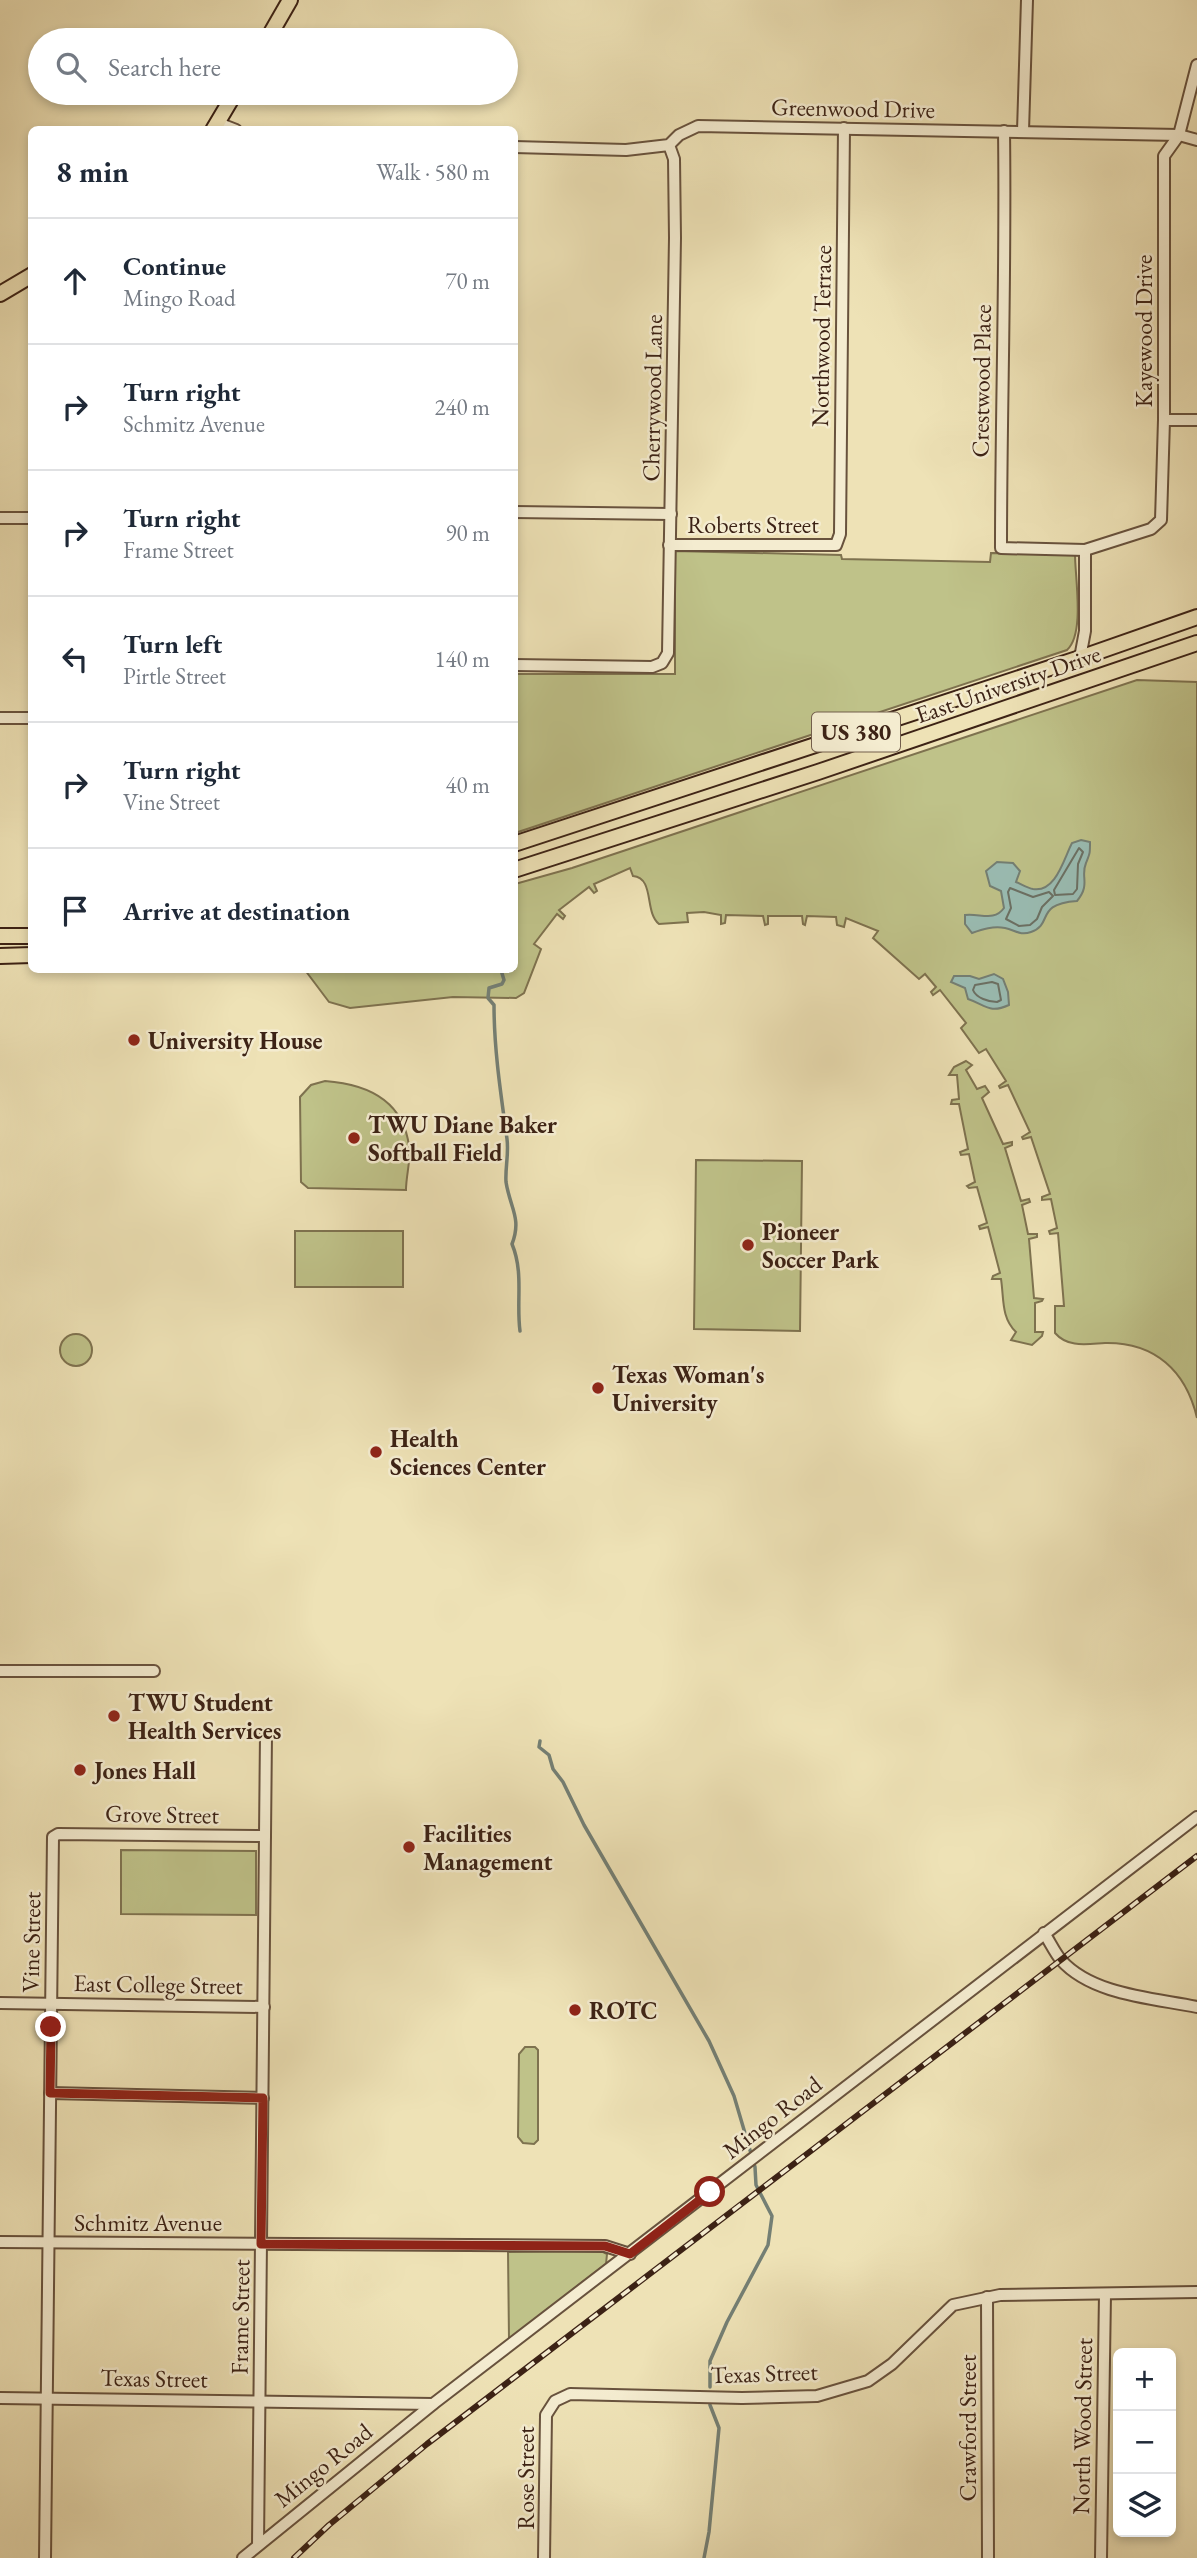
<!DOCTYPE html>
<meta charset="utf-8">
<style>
:root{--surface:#fff;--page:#f2f2f3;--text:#1f2937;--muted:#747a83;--line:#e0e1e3}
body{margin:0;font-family:"EB Garamond",serif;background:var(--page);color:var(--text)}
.controls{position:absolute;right:21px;bottom:21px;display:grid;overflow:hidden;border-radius:10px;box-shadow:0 4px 10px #0003}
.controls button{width:63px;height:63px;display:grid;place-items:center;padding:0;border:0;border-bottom:2px solid var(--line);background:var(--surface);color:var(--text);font:35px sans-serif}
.stop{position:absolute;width:21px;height:21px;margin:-16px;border:5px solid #8f2418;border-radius:50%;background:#fff}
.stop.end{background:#8f2418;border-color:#fff;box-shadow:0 2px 7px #0008}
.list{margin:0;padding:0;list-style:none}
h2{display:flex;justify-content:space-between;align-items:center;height:91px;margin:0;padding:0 28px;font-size:30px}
h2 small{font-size:23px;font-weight:400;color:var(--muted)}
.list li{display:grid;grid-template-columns:46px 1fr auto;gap:21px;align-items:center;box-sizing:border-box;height:126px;padding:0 28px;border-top:2px solid var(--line)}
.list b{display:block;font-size:26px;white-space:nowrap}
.list p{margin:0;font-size:23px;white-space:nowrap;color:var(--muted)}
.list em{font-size:23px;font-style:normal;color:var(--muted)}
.icon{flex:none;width:38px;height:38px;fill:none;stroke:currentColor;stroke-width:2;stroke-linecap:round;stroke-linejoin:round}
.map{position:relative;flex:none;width:1197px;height:2558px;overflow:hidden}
.search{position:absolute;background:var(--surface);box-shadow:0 4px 10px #0003;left:28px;top:28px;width:490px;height:77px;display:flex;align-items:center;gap:18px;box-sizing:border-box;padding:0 24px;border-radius:38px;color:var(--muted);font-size:26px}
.panel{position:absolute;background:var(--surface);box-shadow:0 4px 10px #0003;left:28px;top:126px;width:490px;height:847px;border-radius:10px}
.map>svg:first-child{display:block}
.green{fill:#bfc289;stroke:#7e724f;stroke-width:2}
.water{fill:#9abdb4;stroke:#747f74;stroke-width:2}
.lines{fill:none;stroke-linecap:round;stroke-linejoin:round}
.shore{stroke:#6b7064;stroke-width:2}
.stream{stroke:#747f74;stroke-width:3.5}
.minor-casing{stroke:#68523d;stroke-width:14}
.major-casing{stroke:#3c2215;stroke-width:18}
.minor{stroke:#f4ecd0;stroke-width:10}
.major{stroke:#eee2b6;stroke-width:14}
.rail-casing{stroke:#3c2215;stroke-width:6}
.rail{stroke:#f4ecd0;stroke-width:3.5;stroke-dasharray:10;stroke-linecap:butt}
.route{stroke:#8f2418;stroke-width:9}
.poi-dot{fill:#8f2418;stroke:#f4ecd0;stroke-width:2.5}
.labels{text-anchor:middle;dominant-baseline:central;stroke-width:5;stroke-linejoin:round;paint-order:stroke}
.shield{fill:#f4ecd0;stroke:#735f4d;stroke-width:2}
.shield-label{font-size:23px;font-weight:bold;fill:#3c2215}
.street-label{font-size:24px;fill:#3c2215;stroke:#f4ecd0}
.poi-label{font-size:24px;font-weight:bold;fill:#3c2215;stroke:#f4ecd0;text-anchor:start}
</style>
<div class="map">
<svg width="1197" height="2558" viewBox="0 0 1197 2558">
<rect width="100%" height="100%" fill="#eee2b6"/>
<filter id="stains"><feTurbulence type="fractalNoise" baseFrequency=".00286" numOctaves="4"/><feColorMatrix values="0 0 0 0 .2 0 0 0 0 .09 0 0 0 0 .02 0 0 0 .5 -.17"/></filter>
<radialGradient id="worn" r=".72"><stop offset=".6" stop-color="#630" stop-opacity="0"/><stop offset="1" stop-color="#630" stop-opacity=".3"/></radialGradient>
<g class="green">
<path d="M675,551l166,4 1,4 148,3 1,-9 84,1c0,24 10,80 -8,96l-552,183 -1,-159h161z"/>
<path d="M1137,680l60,2v736c-11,-47 -42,-76 -92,-75 -18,1 -37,5 -50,-10v-27h9l-6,-73 -8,1 -1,-3 8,-3 -6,-29 -9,1v-3l8,-3 -19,-57 -8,2 -1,-2 8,-5 -22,-47 -8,3 -1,-2 7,-5 -20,-32 -7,4 -18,-25 5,-5 -26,-33 -7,5 -2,-3 5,-5 -11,-13 -6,5 -46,-41 5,-7 -32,-13 -2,9 -7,-2 -1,-8 -29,-1 -2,9 -2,-1 -1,-8h-34v8l-3,1 -2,-9 -37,-1 -1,8 -4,1v-9l-17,-3 -17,1 1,9 -29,2c-15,-12 -4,-46 -26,-48l-3,-8 -36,16 3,7 -3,2 -5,-6 -30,23 6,6 -2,3 -6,-5 -23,30 7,5 -17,44 -8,5 -63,-1 -103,11 -21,-6 -24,-32h209l1,-86 57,-16z"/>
<path d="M966,1061l6,4 -6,5 11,19 8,-3 4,6 -7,6 21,46 9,-2v3l-7,3 16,53 8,-2 1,3 -8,3 6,29h9v3l-8,2 5,59 9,1 -1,2 -7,2v29h8l-1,4 -10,9 -21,-5 5,-8c-15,-14 -12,-34 -15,-53h-9l1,-3 7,-3 -12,-46 -8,2 -1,-3 8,-3 -10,-36 -8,1 -2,-2 8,-4 -6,-28 -8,1 -1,-3 8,-3 -9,-45h-8l1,-4 7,-1 -2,-24h-8l5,-8z"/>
<path d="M325,1081c41,3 78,19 84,65 2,15 -3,29 -3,44l-98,-2 -7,-6 -1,-85 11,-12z"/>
<path d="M696,1160l106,1 -2,170 -106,-2z"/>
<rect x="295" y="1231" width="108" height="56"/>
<circle cx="76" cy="1350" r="16"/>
<path d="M121,1850l135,1v64l-135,-1z"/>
<path d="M525,2047h10l3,3v90l-4,4 -11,-1 -5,-6 1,-83z"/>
<path d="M601,2251l6,3 -1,10 -97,75 -1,-87z"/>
</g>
<g class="water">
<path d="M1081,840l9,2c0,12 0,11 -4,21 -6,14 5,21 -9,38 -43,3 -23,23 -46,31 -11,4 -16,-2 -26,-4 -12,-2 -22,1 -33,5l-7,-9v-9c15,-2 29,7 39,-7l-3,-17 -11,-5 -4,-15 11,-9 16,1 7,8 -4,11c5,2 12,6 17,7 23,4 31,-31 39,-46z"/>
<path d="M994,974l9,5 5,13 1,13c-20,9 -23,0 -41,-6l-3,-11 -14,-6 3,-6h16l9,3z"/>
</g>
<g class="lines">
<g class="shore">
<path d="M1079,848l4,4 -5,12 -1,25 -4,5 -18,1 -1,-5z"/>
<path d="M1010,888l23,9 16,-5 4,4 -11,11 -5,12 -7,6 -11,1 -13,-7 5,-11 -3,-16z"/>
<path d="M992,982l6,2 3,16 -4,2c-8,0 -21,-4 -24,-12l2,-5z"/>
</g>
<g class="stream">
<path d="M501,970l3,10 -2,4 -13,4 -1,10 6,7c0,45 7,90 13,134 2,15 -2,29 -1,43 4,26 16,36 6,62 12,29 4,57 8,87"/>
<path d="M540,1741l-1,6 10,8 4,14 10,13 21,43 125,216 25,55 21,71 1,18 16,31 -4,29 -41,77 -17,39v26"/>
<path d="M704,2558l5,-26 10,-104 -9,-23"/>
</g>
<g class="minor-casing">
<g id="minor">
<path d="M218,123l18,7"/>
<path d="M1004,131c2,139 -3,278 -3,417l84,2 66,-21 10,-9 3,-100v-264l15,-21 18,-70"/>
<path d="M1023,131l4,-131"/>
<path d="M514,147l112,3 43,-5 10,-10 19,-9 481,9 18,5"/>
<path d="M1164,420h33"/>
<path d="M514,512l157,2"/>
<path d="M0,518h32"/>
<path d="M669,545h167l4,-11 4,-406"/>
<path d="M1080,658l5,-27v-81"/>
<path d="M514,665l138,2 10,-4 6,-10 7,-415 -1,-79 -5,-14"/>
<path d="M0,718h32"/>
<path d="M0,1671h154"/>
<path d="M1044,1933c6,9 11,20 17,27 31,35 92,38 136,47"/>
<path d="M0,2003l264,4"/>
<path d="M50,2093l213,5"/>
<path d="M0,2242l605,4 25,8"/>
<path d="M987,2297l1,261"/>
<path d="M0,2398l433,6"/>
<path d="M258,2545l8,-811"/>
<path d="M45,2558l8,-721 5,-3 207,2"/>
<path d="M243,2558l190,-154 764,-587"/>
<path d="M544,2558l2,-143 9,-14 15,-7 172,4 75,-2 51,-15 24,-17 61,-59 47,-10 197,-3"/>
<path d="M1101,2558l4,-264"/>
</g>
</g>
<g class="major-casing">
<g id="major">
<path d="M267,40l23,-40"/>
<path d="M213,130l22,-37"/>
<path d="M0,294l32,-19"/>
<path d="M514,844l566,-186 117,-41"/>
<path d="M514,870l304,-98 379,-129"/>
<path d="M0,936h32"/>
<path d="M0,956l32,-1"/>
</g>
</g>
<use href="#minor" class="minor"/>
<use href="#major" class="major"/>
<g class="rail-casing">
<path id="rail" d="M294,2558l35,-33 98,-81 770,-588"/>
</g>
<use href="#rail" class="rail"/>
</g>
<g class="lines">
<path class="route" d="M51,2027l-1,66 213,5 -2,146 344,2 25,8 80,-62"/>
</g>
<g class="poi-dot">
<circle cx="134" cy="1040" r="7"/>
<circle cx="354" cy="1138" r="7"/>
<circle cx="748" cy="1245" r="7"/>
<circle cx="598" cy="1388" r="7"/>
<circle cx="376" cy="1452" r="7"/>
<circle cx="114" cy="1716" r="7"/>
<circle cx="80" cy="1770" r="7"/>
<circle cx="409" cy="1847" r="7"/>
<circle cx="575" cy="2010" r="7"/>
</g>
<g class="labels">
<rect class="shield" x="812" y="712.5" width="88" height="39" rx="5"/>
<g class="shield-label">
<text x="856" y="732">US 380</text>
</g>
<g class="street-label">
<text transform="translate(853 108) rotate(1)">Greenwood Drive</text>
<text transform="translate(1143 331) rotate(-90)">Kayewood Drive</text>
<text transform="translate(821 336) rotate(-89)">Northwood Terrace</text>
<text transform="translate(981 381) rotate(-89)">Crestwood Place</text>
<text transform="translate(652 398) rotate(-89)">Cherrywood Lane</text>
<text x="753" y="524">Roberts Street</text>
<text transform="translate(1008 684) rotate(-19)">East University Drive</text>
<text transform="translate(162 1814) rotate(1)">Grove Street</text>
<text transform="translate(31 1942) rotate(-89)">Vine Street</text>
<text transform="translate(158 1984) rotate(1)">East College Street</text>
<text transform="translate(772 2117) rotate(-38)">Mingo Road</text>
<text x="148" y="2222">Schmitz Avenue</text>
<text transform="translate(240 2317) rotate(-89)">Frame Street</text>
<text transform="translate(764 2373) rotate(-2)">Texas Street</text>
<text transform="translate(154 2378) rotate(1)">Texas Street</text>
<text transform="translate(1082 2426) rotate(-89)">North Wood Street</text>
<text transform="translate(967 2428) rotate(-90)">Crawford Street</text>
<text transform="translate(323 2465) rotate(-39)">Mingo Road</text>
<text transform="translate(525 2478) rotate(-90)">Rose Street</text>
</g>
<g class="poi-label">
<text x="148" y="1040">University House</text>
<text x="368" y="1124">TWU Diane Baker<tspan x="368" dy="28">Softball Field</tspan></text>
<text x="762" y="1231">Pioneer<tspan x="762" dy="28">Soccer Park</tspan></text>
<text x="612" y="1374">Texas Woman's<tspan x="612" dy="28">University</tspan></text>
<text x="390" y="1438">Health<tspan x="390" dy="28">Sciences Center</tspan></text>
<text x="128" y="1702">TWU Student<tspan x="128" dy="28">Health Services</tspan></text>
<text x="94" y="1770">Jones Hall</text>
<text x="423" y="1833">Facilities<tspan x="423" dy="28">Management</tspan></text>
<text x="589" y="2010">ROTC</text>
</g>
</g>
<rect width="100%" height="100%" filter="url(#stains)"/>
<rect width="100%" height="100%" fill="url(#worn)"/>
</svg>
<div class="controls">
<button>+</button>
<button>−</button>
<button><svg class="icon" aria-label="layers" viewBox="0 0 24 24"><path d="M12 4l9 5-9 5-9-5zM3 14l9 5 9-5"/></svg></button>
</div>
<div class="stop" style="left:710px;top:2192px"></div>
<div class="stop end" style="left:51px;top:2027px"></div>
<div class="search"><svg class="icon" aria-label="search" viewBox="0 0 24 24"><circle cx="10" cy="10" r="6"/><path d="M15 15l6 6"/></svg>Search here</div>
<section class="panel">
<h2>8 min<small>Walk · 580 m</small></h2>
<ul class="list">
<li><svg class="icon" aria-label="ahead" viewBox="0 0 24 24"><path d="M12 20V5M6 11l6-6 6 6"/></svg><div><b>Continue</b><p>Mingo Road</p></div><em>70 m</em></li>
<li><svg class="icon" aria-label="right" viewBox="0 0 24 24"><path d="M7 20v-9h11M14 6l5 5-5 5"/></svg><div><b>Turn right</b><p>Schmitz Avenue</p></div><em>240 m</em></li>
<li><svg class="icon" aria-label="right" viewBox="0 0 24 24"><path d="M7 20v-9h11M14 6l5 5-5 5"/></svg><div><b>Turn right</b><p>Frame Street</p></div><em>90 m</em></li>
<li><svg class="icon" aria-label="left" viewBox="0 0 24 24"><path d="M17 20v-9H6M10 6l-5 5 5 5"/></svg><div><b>Turn left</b><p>Pirtle Street</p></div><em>140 m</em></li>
<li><svg class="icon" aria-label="right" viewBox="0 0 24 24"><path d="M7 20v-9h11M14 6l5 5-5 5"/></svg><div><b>Turn right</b><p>Vine Street</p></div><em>40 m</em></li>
<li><svg class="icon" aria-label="arrive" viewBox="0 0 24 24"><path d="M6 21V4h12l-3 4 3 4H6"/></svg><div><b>Arrive at destination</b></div></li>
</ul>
</section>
</div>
